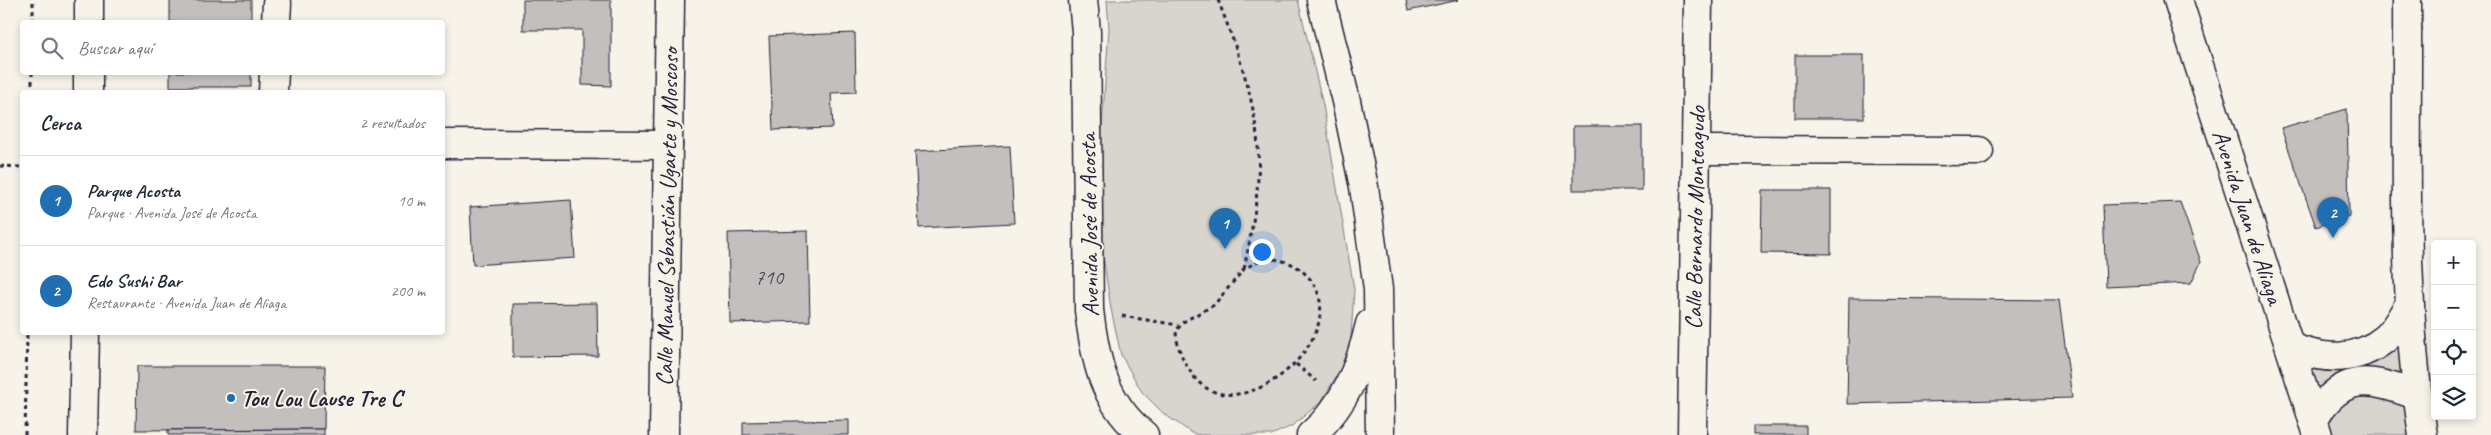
<!DOCTYPE html>
<html lang="es">
<meta charset="utf-8">
<style>
:root{--surface:#fff;--page:#f2f2f3;--text:#1f2937;--muted:#747a83;--line:#e0e1e3;--accent:#1f6fb2}
body{margin:0;font-family:Caveat,sans-serif;background:var(--page);color:var(--text)}
.controls{position:absolute;right:15px;bottom:15px;display:grid;overflow:hidden;border-radius:5px;box-shadow:0 2px 8px #0003}
.controls button{width:45px;height:45px;display:grid;place-items:center;padding:0;border:0;border-bottom:1px solid var(--line);background:var(--surface);color:var(--text);font:25px sans-serif}
.you{position:absolute;left:1261px;top:251px;width:18px;height:18px;margin:-12px;border:4px solid #fff;border-radius:50%;background:#1a73e8;box-shadow:0 0 0 8px #1a73e833}
.badge{display:grid;place-items:center;width:32px;height:32px;border-radius:50%;background:var(--accent);color:#fff;font-size:16px;font-weight:700}
.pin{position:absolute;translate:-50% -41px;filter:drop-shadow(0 1px 2px #0008)}
.pin::after{content:'';position:absolute;top:26px;width:18px;height:15px;background:inherit;clip-path:polygon(0 0,100% 0,50% 100%)}
.list{margin:0;padding:0;list-style:none}
h2{display:flex;justify-content:space-between;align-items:center;height:65px;margin:0;padding:0 20px;font-size:21px}
h2 small{font-size:16px;font-weight:400;color:var(--muted)}
.list li{display:grid;grid-template-columns:32px 1fr auto;gap:15px;align-items:center;box-sizing:border-box;height:90px;padding:0 20px;border-top:1px solid var(--line)}
.list b{display:block;font-size:19px;white-space:nowrap}
.list p{margin:0;font-size:16px;white-space:nowrap;color:var(--muted)}
.list em{font-size:16px;font-style:normal;color:var(--muted)}
.icon{flex:none;width:28px;height:28px;fill:none;stroke:currentColor;stroke-width:2;stroke-linecap:round;stroke-linejoin:round}
.map{position:relative;flex:none;width:2491px;height:435px;overflow:hidden}
.search{position:absolute;background:var(--surface);box-shadow:0 2px 8px #0003;left:20px;top:20px;width:425px;height:55px;display:flex;align-items:center;gap:12px;box-sizing:border-box;padding:0 18px;border-radius:5px;color:var(--muted);font-size:19px}
.panel{position:absolute;background:var(--surface);box-shadow:0 2px 8px #0003;left:20px;top:90px;width:425px;height:245px;border-radius:5px}
.map>svg:first-child{display:block}
.green{fill:#d8d5cf;stroke:#7d7c85}
.building{fill:#c2bfbd;stroke:#22223b}
.lines{fill:none;stroke-linecap:round;stroke-linejoin:round}
.minor-casing{stroke:#22223b;stroke-width:31}
.major-casing{stroke:#22223b;stroke-width:31}
.path{stroke:#22223b;stroke-width:3;stroke-dasharray:4 4;stroke-linecap:butt}
.minor{stroke:#f7f3e8;stroke-width:28}
.major{stroke:#f7f3e8;stroke-width:28}
.poi-dot{fill:#1f6fb2;stroke:#f7f3e8;stroke-width:2}
.labels{text-anchor:middle;dominant-baseline:central;stroke-width:4;stroke-linejoin:round;paint-order:stroke}
.number-label{font-size:21px;fill:#4a495c}
.street-label{font-size:24px;fill:#22223b;stroke:#f7f3e8}
.poi-label{font-size:24px;font-weight:bold;fill:#22223b;stroke:#f7f3e8;text-anchor:start}
</style>
<div class="map">
<svg width="2491" height="435" viewBox="0 0 2491 435">
<rect width="100%" height="100%" fill="#f7f3e8"/>
<filter id="ink" filterUnits="userSpaceOnUse"><feTurbulence type="fractalNoise" baseFrequency=".02" numOctaves="2"/><feDisplacementMap in="SourceGraphic" scale="10" xChannelSelector="R" yChannelSelector="G"/><feConvolveMatrix kernelMatrix="1 2 1 2 8 2 1 2 1" color-interpolation-filters="sRGB"/></filter>
<g filter="url(#ink)">
<g class="green">
<path d="M1107,0h191l25,105 31,184 -4,64 -29,49 -29,24 -21,9h-71l-8,-2 -28,-19 -22,-22 -21,-37 -10,-46 -15,-101 13,-179z"/>
<path d="M2409,305l14,130h-105l-28,-88 51,11z"/>
</g>
<g class="building">
<rect x="170" y="0" width="81" height="22"/>
<path d="M523,0h88v86l-29,-1v-55h-59z"/>
<path d="M1406,0h53l-51,11z"/>
<path d="M855,33l1,59 -25,1 2,35 -60,2 -4,-94z"/>
<rect x="1795" y="55" width="69" height="63"/>
<rect x="170" y="72" width="81" height="15"/>
<path d="M2347,109l2,107 -33,11 -35,-99z"/>
<rect x="1573" y="126" width="69" height="64"/>
<path d="M1010,146l4,77 -95,5 -4,-77z"/>
<path d="M1762,190h69v64l-70,-1z"/>
<path d="M571,200l4,58 -102,7 -3,-58z"/>
<path d="M2180,202l21,60 -10,21 -85,4 -3,-82z"/>
<path d="M808,231l2,90 -80,2 -2,-90z"/>
<path d="M1849,298l210,2 13,98 -225,6z"/>
<path d="M597,303l1,53 -85,1v-53z"/>
<path d="M137,366h188l-1,63 -188,1z"/>
<path d="M849,420v15h-106v-13z"/>
<rect x="1753" y="426" width="53" height="9"/>
<path d="M324,429v6h-156v-5z"/>
</g>
<g class="lines">
<g class="minor-casing">
<g id="minor">
<path d="M1083,0l3,32 3,278c6,49 14,92 55,125"/>
<path d="M1321,0l25,101 18,86 14,102 2,146"/>
<path d="M276,22l1,-19"/>
<path d="M273,92l1,-20"/>
<path d="M442,144l226,1"/>
<path d="M1696,150l283,1"/>
<path d="M664,435l6,-435"/>
<path d="M1311,435c34,-29 49,-68 59,-111"/>
<path d="M1692,435l6,-435"/>
</g>
</g>
<g class="major-casing">
<g id="major">
<path d="M2178,0l140,435"/>
<path d="M2407,0c1,145 -6,292 16,435"/>
<path d="M89,22v-22"/>
<path d="M88,92v-20"/>
<path d="M2290,347c34,13 66,16 96,-9 9,-8 16,-23 23,-33"/>
<path d="M2313,420c29,-49 56,-42 103,-25"/>
<path d="M83,435l2,-103"/>
</g>
</g>
<g class="path">
<path d="M1218,0c17,44 34,89 39,136 5,44 -4,89 -13,133"/>
<path d="M33,22v-22"/>
<path d="M32,92v-20"/>
<path d="M0,166l22,1"/>
<path d="M1274,259c16,3 25,7 36,20 46,56 -70,156 -116,98 -10,-14 -17,-28 -18,-46l7,-9 31,-17 30,-36 16,-9z"/>
<path d="M1122,316l56,9"/>
<path d="M1296,364l20,17"/>
<path d="M25,435l2,-103"/>
</g>
<use href="#minor" class="minor"/>
<use href="#major" class="major"/>
</g>
</g>
<circle class="poi-dot" cx="231" cy="398" r="5"/>
<g class="labels">
<g class="number-label">
<text x="769" y="277">710</text>
</g>
<g class="street-label">
<text transform="translate(667 217) rotate(-89)">Calle Manuel Sebastián Ugarte y Moscoso</text>
<text transform="translate(2248 217) rotate(72)">Avenida Juan de Aliaga</text>
<text transform="translate(1695 218) rotate(-89)">Calle Bernardo Monteagudo</text>
<text transform="translate(1089 225) rotate(-91)">Avenida José de Acosta</text>
</g>
<g class="poi-label">
<text x="241" y="398">Tou Lou Lause Tre C</text>
</g>
</g>
</svg>
<div class="controls">
<button>+</button>
<button>−</button>
<button><svg class="icon" aria-label="locate" viewBox="0 0 24 24"><circle cx="12" cy="12" r="6"/><path d="M12 2v4M12 18v4M2 12h4M18 12h4"/></svg></button>
<button><svg class="icon" aria-label="layers" viewBox="0 0 24 24"><path d="M12 4l9 5-9 5-9-5zM3 14l9 5 9-5"/></svg></button>
</div>
<div class="you"></div>
<div class="pin badge" style="left:1225px;top:249px">1</div>
<div class="pin badge" style="left:2333px;top:238px">2</div>
<div class="search"><svg class="icon" aria-label="search" viewBox="0 0 24 24"><circle cx="10" cy="10" r="6"/><path d="M15 15l6 6"/></svg>Buscar aquí</div>
<section class="panel">
<h2>Cerca<small>2 resultados</small></h2>
<ul class="list">
<li><span class="badge">1</span><div><b>Parque Acosta</b><p>Parque · Avenida José de Acosta</p></div><em>10 m</em></li>
<li><span class="badge">2</span><div><b>Edo Sushi Bar</b><p>Restaurante · Avenida Juan de Aliaga</p></div><em>200 m</em></li>
</ul>
</section>
</div>
